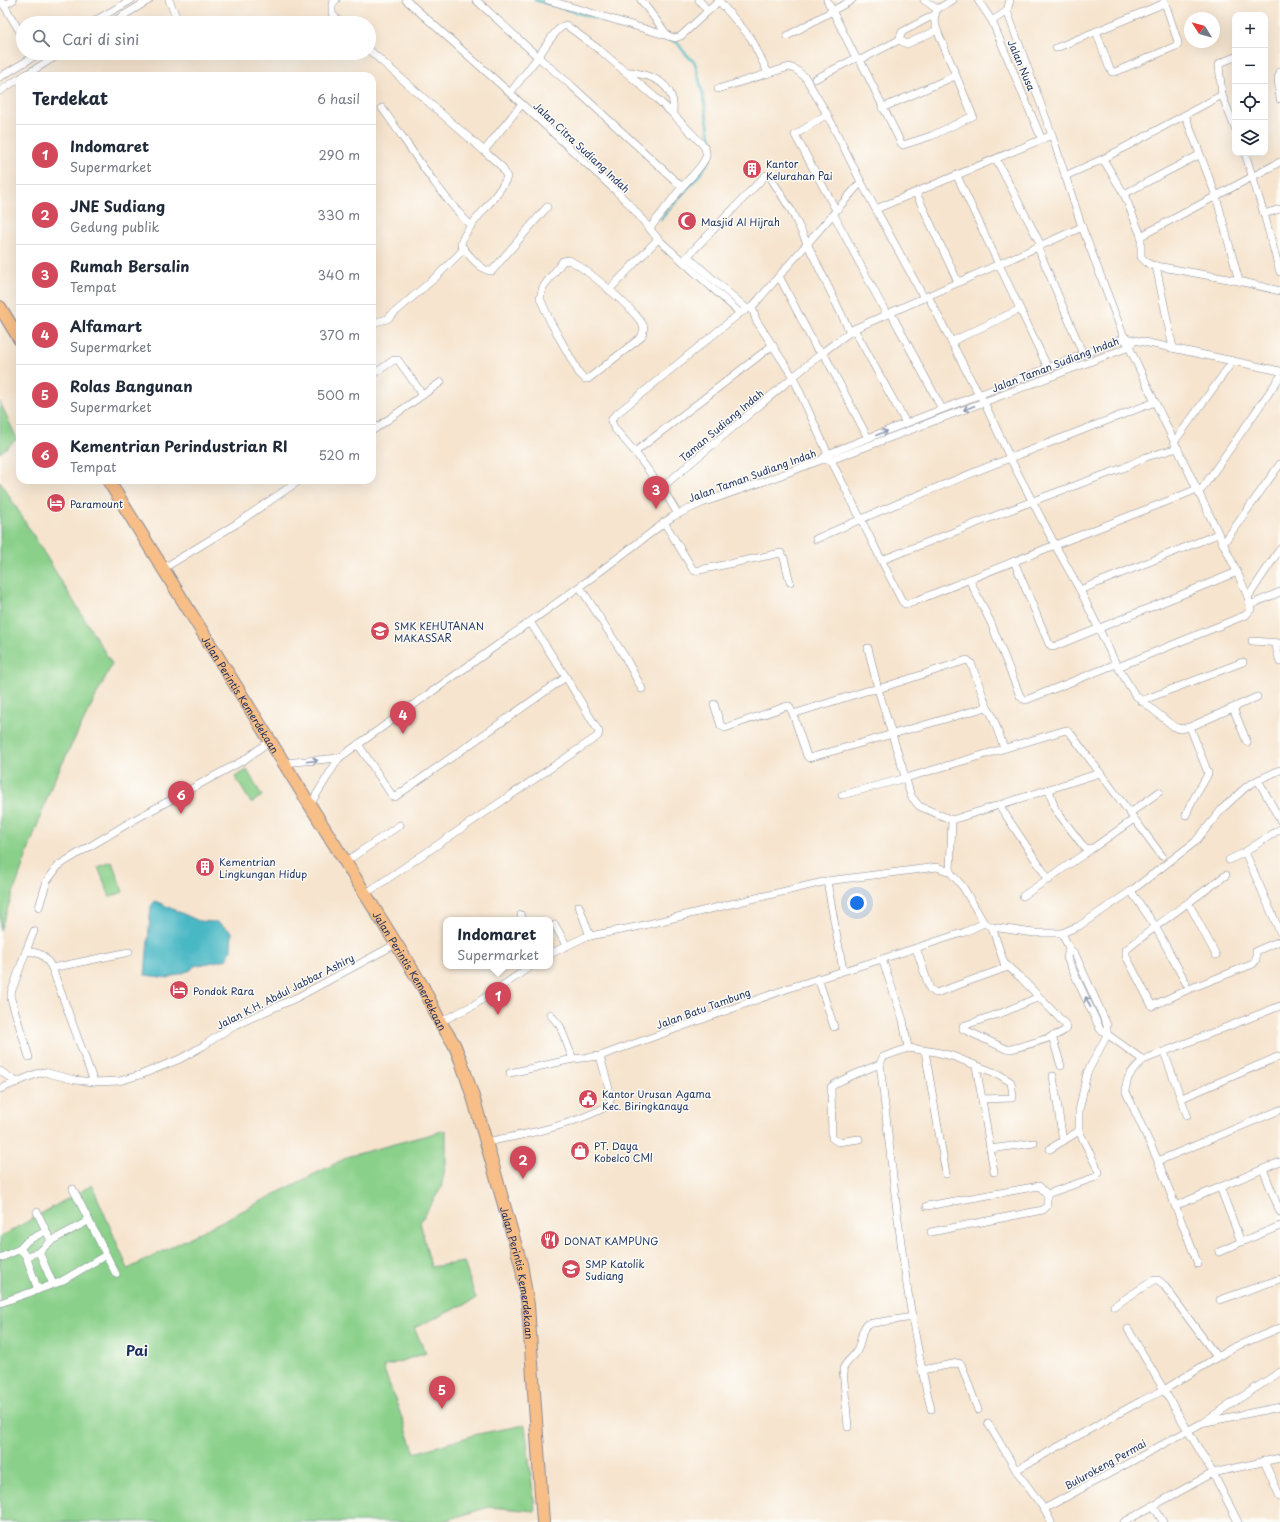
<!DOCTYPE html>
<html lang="id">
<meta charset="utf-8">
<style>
:root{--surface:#fff;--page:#f6f6f7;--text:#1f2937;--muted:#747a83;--line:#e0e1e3;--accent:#d1495b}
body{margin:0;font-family:"Playpen Sans",sans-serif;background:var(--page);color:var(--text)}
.controls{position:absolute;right:12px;top:12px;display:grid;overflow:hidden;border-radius:8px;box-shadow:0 4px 16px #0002}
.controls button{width:36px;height:36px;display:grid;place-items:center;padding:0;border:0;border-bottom:1px solid var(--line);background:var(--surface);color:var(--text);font:20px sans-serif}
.compass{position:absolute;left:1184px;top:12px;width:36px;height:36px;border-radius:50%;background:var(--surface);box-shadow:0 4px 16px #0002;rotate:307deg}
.you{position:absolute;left:857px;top:903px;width:14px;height:14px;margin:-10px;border:3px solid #fff;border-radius:50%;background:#1a73e8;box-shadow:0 0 0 6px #1a73e833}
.badge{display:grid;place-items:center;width:26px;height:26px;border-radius:50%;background:var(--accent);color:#fff;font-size:13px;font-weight:700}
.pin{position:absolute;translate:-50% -33px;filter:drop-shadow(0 1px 2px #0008)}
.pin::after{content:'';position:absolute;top:21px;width:14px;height:12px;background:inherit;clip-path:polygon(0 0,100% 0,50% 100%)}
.popup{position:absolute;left:443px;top:917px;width:110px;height:52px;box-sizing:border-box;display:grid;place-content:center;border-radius:8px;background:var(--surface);filter:drop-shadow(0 1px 3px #0005);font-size:13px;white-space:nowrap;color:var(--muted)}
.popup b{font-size:15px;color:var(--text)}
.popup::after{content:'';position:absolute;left:50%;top:100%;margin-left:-8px;border:8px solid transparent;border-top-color:var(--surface)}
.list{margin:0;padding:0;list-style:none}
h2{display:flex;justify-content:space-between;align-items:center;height:52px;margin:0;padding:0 16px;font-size:17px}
h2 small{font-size:13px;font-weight:400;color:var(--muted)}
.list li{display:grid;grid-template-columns:26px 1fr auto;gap:12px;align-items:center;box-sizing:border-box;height:60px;padding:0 16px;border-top:1px solid var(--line)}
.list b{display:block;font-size:15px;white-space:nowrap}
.list p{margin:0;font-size:13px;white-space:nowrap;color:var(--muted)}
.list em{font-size:13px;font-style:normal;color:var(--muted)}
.icon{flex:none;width:22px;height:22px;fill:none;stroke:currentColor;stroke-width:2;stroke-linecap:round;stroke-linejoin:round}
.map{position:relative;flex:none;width:1280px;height:1522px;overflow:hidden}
.search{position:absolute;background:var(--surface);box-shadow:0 4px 16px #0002;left:16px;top:16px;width:360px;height:44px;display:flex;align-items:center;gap:10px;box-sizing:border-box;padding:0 14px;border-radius:22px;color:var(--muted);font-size:15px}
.panel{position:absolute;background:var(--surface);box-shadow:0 4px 16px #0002;left:16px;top:72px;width:360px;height:412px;border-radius:12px}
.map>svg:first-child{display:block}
.green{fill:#8ad08a;stroke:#528074}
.water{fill:#4ab8c5;stroke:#327492}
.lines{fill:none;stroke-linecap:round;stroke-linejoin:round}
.stream{stroke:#4ab8c5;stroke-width:2.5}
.minor-casing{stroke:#888a96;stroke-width:8}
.trunk-casing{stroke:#888a96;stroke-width:14}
.minor{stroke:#fff;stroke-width:7}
.trunk{stroke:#f7be87;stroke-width:12}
.oneway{stroke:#8d97ae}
.labels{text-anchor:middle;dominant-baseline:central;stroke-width:3;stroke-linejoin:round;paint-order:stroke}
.street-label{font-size:10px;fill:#1b2f5e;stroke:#fdfcf7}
.poi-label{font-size:10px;fill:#1b2f5e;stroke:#fdfcf7;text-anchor:start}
.district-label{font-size:14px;font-weight:bold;fill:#1b2f5e;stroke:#fdfcf7}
</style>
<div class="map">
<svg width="1280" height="1522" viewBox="0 0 1280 1522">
<rect width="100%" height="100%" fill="#fdfcf7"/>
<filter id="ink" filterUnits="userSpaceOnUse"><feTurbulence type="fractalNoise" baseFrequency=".025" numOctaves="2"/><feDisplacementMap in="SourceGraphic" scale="8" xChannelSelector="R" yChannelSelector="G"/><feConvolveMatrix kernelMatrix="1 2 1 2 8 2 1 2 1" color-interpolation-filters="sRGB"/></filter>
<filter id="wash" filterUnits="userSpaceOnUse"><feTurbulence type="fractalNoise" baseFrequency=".012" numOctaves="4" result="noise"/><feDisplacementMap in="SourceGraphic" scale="16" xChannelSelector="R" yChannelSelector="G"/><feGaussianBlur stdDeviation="0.9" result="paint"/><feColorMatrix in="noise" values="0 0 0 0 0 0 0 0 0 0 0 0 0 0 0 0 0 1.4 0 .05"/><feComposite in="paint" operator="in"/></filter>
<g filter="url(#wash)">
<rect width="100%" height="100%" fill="#f6e4ce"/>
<g class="green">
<path d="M0,402l17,37 -17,14z"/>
<path d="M0,481l112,183 -60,120 -52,146z"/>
<path d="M247,770l15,26 -11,7 -16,-26z"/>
<path d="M112,862l11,30 -13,5 -12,-30z"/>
<path d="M446,1130v33l-5,25 -21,34 11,45 33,-5 12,37 -62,29 12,25 -43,14 32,86 63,-19 47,-9 10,86 -46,-4 -49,15h-440v-285l92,-52 36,84 222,-113z"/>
</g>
<path class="water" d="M155,901l44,20 18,1 15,10 -1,17 -3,10 -34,7 -3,4 -23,8 -23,-3 6,-69z"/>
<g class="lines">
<g class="stream">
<path d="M535,0l77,23"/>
<path d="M616,24l61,18 7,10 11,11 8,32 9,53 -2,11 -9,14 -40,46"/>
<path d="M704,276l36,31"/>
</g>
</g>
</g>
<g filter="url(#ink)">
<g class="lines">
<g class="minor-casing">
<g id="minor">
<path d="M1,0l22,37"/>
<path d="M169,0l10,23"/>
<path d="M336,0l-4,4v10l9,9"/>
<path d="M406,0l104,93 106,98 15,15 27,33 82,74"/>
<path d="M476,0l62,57c6,-8 19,-31 28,-32l35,26 56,48 16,15 31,32c1,3 3,6 2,10 -1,8 -18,24 -24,31"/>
<path d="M548,0l127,38 6,-2 39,-36"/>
<path d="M641,0l27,36"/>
<path d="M699,0l9,11"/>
<path d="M827,0l29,58 4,2 41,83 2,2 28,-9 42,-20 -36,-86 -3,-11 3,-10 16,-9"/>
<path d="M924,0l13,9"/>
<path d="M978,0l14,21 50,119"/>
<path d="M1010,0l-3,11 45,124 30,92"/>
<path d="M719,1l32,37 17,35"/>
<path d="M4,5l9,-5"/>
<path d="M992,21l15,-10"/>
<path d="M91,23l40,-23"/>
<path d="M111,23l38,-23"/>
<path d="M1096,31l13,36 3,5h3l61,-26 2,-1v-3l-14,-42"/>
<path d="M787,36l65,-36"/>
<path d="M899,40l3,-8 32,-17"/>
<path d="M1056,48l109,-45"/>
<path d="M369,50l115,101"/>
<path d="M860,60l39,-20 8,4 30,-14"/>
<path d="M624,71c19,3 41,6 48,27 2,5 1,11 1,16"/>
<path d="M1280,72l-2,6 2,21"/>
<path d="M24,76l37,-23"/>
<path d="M0,77l40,-24"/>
<path d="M815,79l41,-21"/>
<path d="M718,89l71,-22 6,2 10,8 22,37 34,68 63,116"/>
<path d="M0,91l20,-13"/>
<path d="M510,93l28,-36 34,29 110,101 -32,41"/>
<path d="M1222,95l-3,-30 1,-2 15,-6"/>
<path d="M521,105l-37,46 18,16 5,10c-8,21 -45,52 -46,68 6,8 21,27 31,26l55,-64"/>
<path d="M382,108c29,40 54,82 89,118"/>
<path d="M882,108l73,-32"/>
<path d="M827,114l-32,21 41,75"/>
<path d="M1185,115l31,81 23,85"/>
<path d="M1245,153l19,61 16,58"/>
<path d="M996,159l45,86"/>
<path d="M1103,159l119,-64 13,33"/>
<path d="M1280,162l-139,74v21l5,5 5,3 88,16 41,10"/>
<path d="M957,176l91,192"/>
<path d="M1065,176l38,-17 21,35 17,42"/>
<path d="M916,193l42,89"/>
<path d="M1124,194l75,-39"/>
<path d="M876,209l176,-74"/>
<path d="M1264,214l16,-5"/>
<path d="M834,215l53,100"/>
<path d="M1038,248l45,106"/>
<path d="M688,257l59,52"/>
<path d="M569,260c18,9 67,50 75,67l-2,9 -3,3 -51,40h-3l-6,-6 -29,-52 -10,-23 3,-11 20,-26z"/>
<path d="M683,261l83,-86h3l22,35 59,122"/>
<path d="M1156,266l17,82"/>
<path d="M779,276l37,72 7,4 45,86"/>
<path d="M609,290l49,-51"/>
<path d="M752,307l4,13 37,57 35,77 74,147 3,3h3l147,-59 -45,-87 -26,-56 -12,-20 -44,-86"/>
<path d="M891,313l51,96"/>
<path d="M372,323l15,-4 50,-43 27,-27"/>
<path d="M854,329l52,94"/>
<path d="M951,342l69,-33"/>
<path d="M372,375l22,-15h4l25,35"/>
<path d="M372,431l69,-49"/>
<path d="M1175,441l58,-80"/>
<path d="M635,452l138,-107"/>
<path d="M824,457l4,-3 40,-16 257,-100 155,33"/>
<path d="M661,488l162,-136 31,-23 228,-102 40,105 33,70c-114,44 -228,87 -339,137"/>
<path d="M1197,489l-29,12 -113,44 25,45 36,74 19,31 38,31 7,3 10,-2 67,-30"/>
<path d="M1199,493l81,-116"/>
<path d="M678,514l-11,-18 -32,-44 -20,-23 -4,-8 3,-5 126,-103 12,-6 109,-125"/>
<path d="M664,522l28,46 3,3 86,-18 3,5 6,24"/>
<path d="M1223,544l57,-80"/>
<path d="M882,560l151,-59 90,-33 23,-11 32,-9"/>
<path d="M1014,561l35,83 4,3 184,-75"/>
<path d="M164,568l72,-44 64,-44"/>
<path d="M969,579l22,44 29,73 3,3 3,1 90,-36"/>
<path d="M580,587l45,70 17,32"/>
<path d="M1080,590l138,-56"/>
<path d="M1248,597l32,-48"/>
<path d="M1250,605l30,-13"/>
<path d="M1252,641l28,2"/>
<path d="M1275,643l5,19"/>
<path d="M868,648l10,41 33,107 8,10 33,14 -2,52"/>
<path d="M1118,667l128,-52 5,-6 -3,-12 -11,-25 -82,-170"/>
<path d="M1141,701l102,-39"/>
<path d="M714,704l7,22 4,2 62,-22h2l4,8 14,42 2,2 178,-51 5,8 12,33"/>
<path d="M1233,708l14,34"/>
<path d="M793,714l73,-23 12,-2 89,-29 4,3 16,44"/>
<path d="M358,744l35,53h2l171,-120"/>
<path d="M284,763l55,-5"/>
<path d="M1258,780l22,40"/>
<path d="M1049,789l6,20 29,38 5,2 4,-1 41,-29"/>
<path d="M842,795l64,-17 160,-48 5,4 91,122"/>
<path d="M310,805l29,-47 251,-179 82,-62 30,-14 66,-23 53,-20h10l298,-113 5,-6"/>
<path d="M999,805l50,75"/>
<path d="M1130,813l29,-21"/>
<path d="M1186,815l4,-10 17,-29 1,-3 -18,-46"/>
<path d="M952,820l148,-47"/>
<path d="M1245,852l35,80"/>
<path d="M1229,860l16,-8 35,-23"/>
<path d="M345,862l55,-37"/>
<path d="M1226,875c-33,25 -68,48 -100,75v6l26,50 37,-17 64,-25 3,-4v-9l24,-10"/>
<path d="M827,881l16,89"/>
<path d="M1131,891l24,35 31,57"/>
<path d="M365,894l233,-158 1,-4 -33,-55 -36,-55"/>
<path d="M1023,896l67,-46"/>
<path d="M1189,904l27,51"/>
<path d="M579,906l11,30"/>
<path d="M39,907l8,-26 12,-16 73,-44 112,-61 26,-19"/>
<path d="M521,915l2,5"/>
<path d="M555,925l11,20"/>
<path d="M992,927l12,36 17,15 44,46 2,4c-6,8 -44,18 -56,21h-5l-43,-20v-3l41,-14 35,-15"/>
<path d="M916,948l14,41 6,4 72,-26"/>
<path d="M1069,948l-2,10 33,71 43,31 137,-54"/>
<path d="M26,951l8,-20"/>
<path d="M550,954l35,-17 51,-10 191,-46 110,-14 13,5 13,15 21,36 8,4 42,6h28l17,-7 52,-35 64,-49 28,-34 23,-21 12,-7 22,-10"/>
<path d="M882,959l21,61 5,28 28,4 16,4 46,18 13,8 2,14 -1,2 -30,1 -6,-33"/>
<path d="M818,978l16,49"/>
<path d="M550,1014l10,12 13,33"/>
<path d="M440,1022l34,-17 57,-39"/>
<path d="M1052,1036l9,30"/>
<path d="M908,1048l-25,9 -3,7c14,115 23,232 51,345"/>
<path d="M925,1051l21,123"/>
<path d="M1164,1052l23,63"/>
<path d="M29,1057l-18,-58v-6l15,-42c15,2 18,3 26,17"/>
<path d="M1143,1060c-10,10 -18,17 -17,32l32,69 40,103"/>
<path d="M0,1071l17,11"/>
<path d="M510,1073l63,-14 27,-3"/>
<path d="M1053,1076l10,65"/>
<path d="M94,1082l-42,-114 77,-16"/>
<path d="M0,1089l36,-15 8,-2 31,8 19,2 25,-1 21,-6 40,-16 23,-13 28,-19 67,-30 98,-53"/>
<path d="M1182,1098l98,-42"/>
<path d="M982,1099l12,73"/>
<path d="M859,1139l-21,3 -6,-4 -1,-51c5,-6 39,-19 49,-23"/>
<path d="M486,1142c40,-8 81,-15 118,-34l5,-4 2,-8 -11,-40 195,-70 87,-27 83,-27 19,-9"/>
<path d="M990,1149l44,-6"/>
<path d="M1050,1149l29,-18"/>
<path d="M1158,1161l122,-51"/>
<path d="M1263,1169l17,43"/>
<path d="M1220,1187l21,55 39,-16"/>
<path d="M73,1189l43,85"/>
<path d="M1047,1194l49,-17 3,-5 -20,-41v-20l8,-38 20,-38v-10l-32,-71 -6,-6 -7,-15"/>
<path d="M927,1206l112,-20 8,8v12l-4,4 -112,22"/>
<path d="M1175,1206l105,-44"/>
<path d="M37,1212l14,29 37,-20"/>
<path d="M20,1249l6,7 12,34"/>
<path d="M39,1252l14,32"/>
<path d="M1219,1252l22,-10"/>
<path d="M26,1256l13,-4 12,-11"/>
<path d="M0,1258l20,-9 7,-8 19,-10"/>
<path d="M1220,1300l60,-21"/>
<path d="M0,1303l60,-21 46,-27"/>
<path d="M1114,1306l40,-26h4l5,4 54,73"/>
<path d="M922,1370l36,-7 3,1 17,46"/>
<path d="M1206,1422l74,-15"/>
<path d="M988,1423l28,47"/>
<path d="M848,1427l-5,-58c3,-8 10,-11 14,-18 5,-9 3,-19 10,-27l46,-7"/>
<path d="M1264,1461l16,36"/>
<path d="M1153,1505l10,17"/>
<path d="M1044,1509l-28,-39 125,-69 23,-11 -36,-61"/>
<path d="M1051,1522l-7,-13 158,-86 78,-51"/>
<path d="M1124,1522l89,-49 67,-15"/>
<path d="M1238,1522l-25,-49 -49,-83 68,-42 48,-20"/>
</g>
</g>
<g class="trunk-casing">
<g id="trunk">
<path d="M0,307l20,33"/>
<path id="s1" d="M108,480l315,507 17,35 14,22 7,17 13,39 47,164 7,41 15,217"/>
</g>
</g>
<use href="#minor" class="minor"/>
<use href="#trunk" class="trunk"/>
</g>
<defs><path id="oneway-shaft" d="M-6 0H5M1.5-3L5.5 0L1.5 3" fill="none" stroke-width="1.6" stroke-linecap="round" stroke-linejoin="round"/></defs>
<g class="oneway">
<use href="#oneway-shaft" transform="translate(969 408) rotate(159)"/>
<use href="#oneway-shaft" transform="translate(882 433) rotate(-21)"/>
<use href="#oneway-shaft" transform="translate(312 761) rotate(-6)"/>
<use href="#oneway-shaft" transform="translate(1088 1002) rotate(-115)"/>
</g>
</g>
<defs>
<g id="building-disc" transform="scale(1)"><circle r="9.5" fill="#d1495b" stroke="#fdfcf7"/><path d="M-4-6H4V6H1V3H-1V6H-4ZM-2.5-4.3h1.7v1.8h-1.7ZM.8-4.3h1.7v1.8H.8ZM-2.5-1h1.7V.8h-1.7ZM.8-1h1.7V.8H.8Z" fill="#fff"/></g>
<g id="mosque-disc" transform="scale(1)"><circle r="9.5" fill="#d1495b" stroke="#fdfcf7"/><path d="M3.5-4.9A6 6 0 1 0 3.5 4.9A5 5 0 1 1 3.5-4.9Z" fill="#fff"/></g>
<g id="hotel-disc" transform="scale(1)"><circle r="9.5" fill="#d1495b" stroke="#fdfcf7"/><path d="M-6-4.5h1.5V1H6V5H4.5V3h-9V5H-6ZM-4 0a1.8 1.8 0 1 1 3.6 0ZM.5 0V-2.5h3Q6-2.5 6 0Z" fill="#fff"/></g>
<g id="school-disc" transform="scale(1)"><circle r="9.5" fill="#d1495b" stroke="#fdfcf7"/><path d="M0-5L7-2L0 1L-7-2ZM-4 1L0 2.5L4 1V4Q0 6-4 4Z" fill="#fff"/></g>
<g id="civic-disc" transform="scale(1)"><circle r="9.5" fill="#d1495b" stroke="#fdfcf7"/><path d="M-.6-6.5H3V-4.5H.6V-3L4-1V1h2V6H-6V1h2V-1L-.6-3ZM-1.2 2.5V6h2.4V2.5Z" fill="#fff"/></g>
<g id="shop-disc" transform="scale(1)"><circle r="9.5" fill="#d1495b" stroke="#fdfcf7"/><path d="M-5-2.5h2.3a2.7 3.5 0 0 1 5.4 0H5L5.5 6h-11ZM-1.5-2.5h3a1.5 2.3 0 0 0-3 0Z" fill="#fff"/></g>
<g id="restaurant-disc" transform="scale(1)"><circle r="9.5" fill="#d1495b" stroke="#fdfcf7"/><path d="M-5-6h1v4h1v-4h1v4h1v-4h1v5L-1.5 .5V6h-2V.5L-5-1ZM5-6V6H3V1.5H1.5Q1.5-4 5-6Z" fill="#fff"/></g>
</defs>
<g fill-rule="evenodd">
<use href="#building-disc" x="752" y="169"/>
<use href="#mosque-disc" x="687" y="221"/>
<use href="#hotel-disc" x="56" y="503"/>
<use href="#school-disc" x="380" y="631"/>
<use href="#building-disc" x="205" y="867"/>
<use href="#hotel-disc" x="179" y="990"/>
<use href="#civic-disc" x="588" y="1099"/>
<use href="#shop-disc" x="580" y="1151"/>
<use href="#restaurant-disc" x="550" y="1240"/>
<use href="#school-disc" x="571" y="1269"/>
</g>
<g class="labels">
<g class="street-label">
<text transform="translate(1022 65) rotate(67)">Jalan Nusa</text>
<text transform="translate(582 147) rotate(43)">Jalan Citra Sudiang Indah</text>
<text transform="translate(1055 364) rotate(-21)">Jalan Taman Sudiang Indah</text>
<text transform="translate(721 425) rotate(-40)">Taman Sudiang Indah</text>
<text transform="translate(752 475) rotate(-20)">Jalan Taman Sudiang Indah</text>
<text stroke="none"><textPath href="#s1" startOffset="252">Jalan Perintis Kemerdekaan</textPath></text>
<text stroke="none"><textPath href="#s1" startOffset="576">Jalan Perintis Kemerdekaan</textPath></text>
<text transform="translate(285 991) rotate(-27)">Jalan K.H. Abdul Jabbar Ashiry</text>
<text transform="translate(703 1008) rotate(-20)">Jalan Batu Tambung</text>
<text stroke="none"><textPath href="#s1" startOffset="900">Jalan Perintis Kemerdekaan</textPath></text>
<text transform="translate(1105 1464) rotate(-29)">Bulurokeng Permai</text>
</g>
<g class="poi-label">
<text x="766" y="163">Kantor<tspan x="766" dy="12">Kelurahan Pai</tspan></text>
<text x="701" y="221">Masjid Al Hijrah</text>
<text x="70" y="503">Paramount</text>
<text x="394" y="625">SMK KEHUTANAN<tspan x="394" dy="12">MAKASSAR</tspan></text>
<text x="219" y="861">Kementrian<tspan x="219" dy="12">Lingkungan Hidup</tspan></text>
<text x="193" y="990">Pondok Rara</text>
<text x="602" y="1093">Kantor Urusan Agama<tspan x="602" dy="12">Kec. Biringkanaya</tspan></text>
<text x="594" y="1145">PT. Daya<tspan x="594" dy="12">Kobelco CMI</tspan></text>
<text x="564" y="1240">DONAT KAMPUNG</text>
<text x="585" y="1263">SMP Katolik<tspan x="585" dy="12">Sudiang</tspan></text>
</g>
<g class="district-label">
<text x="137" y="1350">Pai</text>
</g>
</g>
</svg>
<div class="controls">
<button>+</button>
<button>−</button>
<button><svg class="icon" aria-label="locate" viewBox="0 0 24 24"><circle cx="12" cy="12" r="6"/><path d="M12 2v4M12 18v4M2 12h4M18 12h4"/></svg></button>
<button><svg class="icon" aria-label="layers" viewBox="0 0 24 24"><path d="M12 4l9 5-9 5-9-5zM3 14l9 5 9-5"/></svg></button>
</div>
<svg class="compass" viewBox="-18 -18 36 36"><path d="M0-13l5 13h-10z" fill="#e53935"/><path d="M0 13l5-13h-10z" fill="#747a83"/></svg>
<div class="you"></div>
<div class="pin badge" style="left:498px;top:1015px">1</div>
<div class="popup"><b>Indomaret</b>Supermarket</div>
<div class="pin badge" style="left:523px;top:1179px">2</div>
<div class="pin badge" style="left:656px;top:509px">3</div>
<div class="pin badge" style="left:403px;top:734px">4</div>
<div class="pin badge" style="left:442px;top:1409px">5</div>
<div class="pin badge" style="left:181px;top:814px">6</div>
<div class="search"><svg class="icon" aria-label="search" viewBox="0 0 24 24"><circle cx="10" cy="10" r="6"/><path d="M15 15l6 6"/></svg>Cari di sini</div>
<section class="panel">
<h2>Terdekat<small>6 hasil</small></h2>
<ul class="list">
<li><span class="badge">1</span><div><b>Indomaret</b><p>Supermarket</p></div><em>290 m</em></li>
<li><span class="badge">2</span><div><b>JNE Sudiang</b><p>Gedung publik</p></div><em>330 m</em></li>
<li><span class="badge">3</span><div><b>Rumah Bersalin</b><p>Tempat</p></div><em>340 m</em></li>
<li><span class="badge">4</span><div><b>Alfamart</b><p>Supermarket</p></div><em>370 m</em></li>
<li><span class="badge">5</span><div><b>Rolas Bangunan</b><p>Supermarket</p></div><em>500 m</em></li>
<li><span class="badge">6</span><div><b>Kementrian Perindustrian RI</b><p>Tempat</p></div><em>520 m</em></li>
</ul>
</section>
</div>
